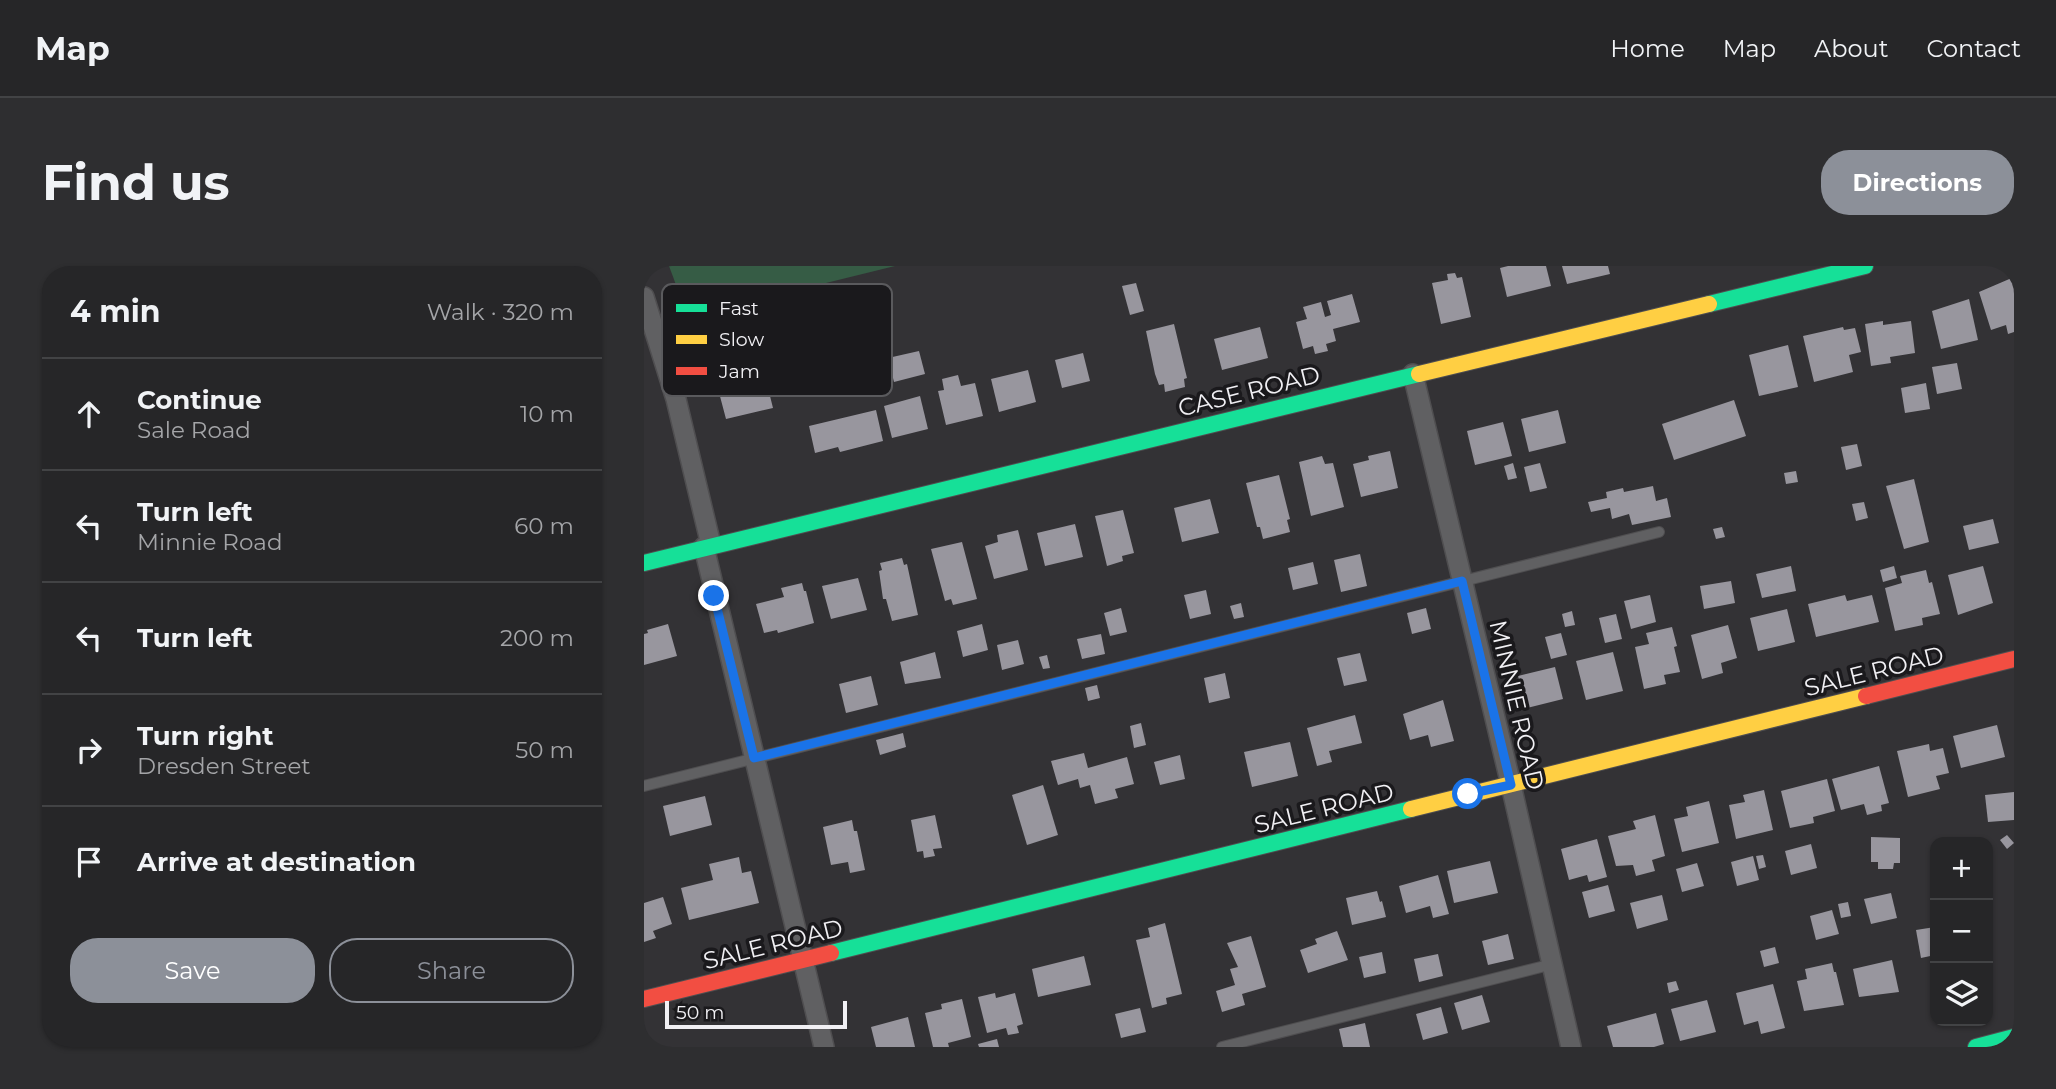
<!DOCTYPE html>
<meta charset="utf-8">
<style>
:root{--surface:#262628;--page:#2e2e30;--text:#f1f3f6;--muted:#a4a5a8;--line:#424345;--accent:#8c9099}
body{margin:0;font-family:Montserrat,sans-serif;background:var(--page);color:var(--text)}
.controls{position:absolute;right:21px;bottom:21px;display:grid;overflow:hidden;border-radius:14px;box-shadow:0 2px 5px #0004}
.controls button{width:63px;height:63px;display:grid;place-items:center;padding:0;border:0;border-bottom:2px solid var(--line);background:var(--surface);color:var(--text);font:35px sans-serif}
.scale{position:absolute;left:21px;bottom:18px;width:182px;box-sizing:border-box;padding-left:7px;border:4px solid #f1f0f4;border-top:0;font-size:19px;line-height:24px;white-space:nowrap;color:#f1f0f4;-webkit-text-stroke:5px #1a191c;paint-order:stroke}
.stop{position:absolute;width:21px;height:21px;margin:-16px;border:5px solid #1a73e8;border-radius:50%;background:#fff}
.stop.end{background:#1a73e8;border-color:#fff;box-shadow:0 2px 7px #0008}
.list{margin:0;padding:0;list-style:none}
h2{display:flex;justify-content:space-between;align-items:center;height:91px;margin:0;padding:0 28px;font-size:30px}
h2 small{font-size:23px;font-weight:400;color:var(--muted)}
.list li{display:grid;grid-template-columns:46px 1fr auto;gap:21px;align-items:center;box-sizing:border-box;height:112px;padding:0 28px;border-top:2px solid var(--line)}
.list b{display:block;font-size:26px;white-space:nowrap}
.list p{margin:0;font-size:23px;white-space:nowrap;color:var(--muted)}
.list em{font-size:23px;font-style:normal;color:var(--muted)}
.actions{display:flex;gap:14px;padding:21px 28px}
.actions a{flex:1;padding:16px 0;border:2px solid var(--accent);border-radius:28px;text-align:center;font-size:24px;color:var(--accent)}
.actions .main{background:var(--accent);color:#fff}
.icon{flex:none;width:38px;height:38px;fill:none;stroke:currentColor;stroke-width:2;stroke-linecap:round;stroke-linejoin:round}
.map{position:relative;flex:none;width:1370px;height:781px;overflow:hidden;border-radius:28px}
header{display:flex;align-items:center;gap:42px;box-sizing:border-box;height:98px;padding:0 35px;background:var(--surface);border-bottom:2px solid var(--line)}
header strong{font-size:33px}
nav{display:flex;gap:38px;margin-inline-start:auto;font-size:24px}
.intro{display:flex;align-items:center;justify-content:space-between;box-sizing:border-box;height:168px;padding:0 42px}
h1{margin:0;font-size:49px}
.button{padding:18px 32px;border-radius:28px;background:var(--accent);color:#fff;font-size:24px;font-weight:700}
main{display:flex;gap:42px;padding:0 42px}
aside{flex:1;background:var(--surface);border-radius:28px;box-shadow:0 2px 5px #0004}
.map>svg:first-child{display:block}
.green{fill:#365c45}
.building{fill:#98969e}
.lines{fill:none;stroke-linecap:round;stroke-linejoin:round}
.lane-casing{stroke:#4f4e50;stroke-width:12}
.street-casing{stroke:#4f4e50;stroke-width:22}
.fast-casing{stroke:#4f4e50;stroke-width:18}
.slow-casing{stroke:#4f4e50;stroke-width:18}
.jam-casing{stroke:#4f4e50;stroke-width:18}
.path{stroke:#6e6e70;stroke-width:4.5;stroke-dasharray:5 5;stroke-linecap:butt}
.lane{stroke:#606062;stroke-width:10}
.street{stroke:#606062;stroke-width:19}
.fast{stroke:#16e098;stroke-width:16}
.slow{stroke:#ffcf43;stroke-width:16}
.jam{stroke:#f24e42;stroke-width:16}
.route{stroke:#1a73e8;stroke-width:9}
.labels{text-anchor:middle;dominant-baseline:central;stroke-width:7;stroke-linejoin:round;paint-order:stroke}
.street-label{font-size:24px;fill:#f1f0f4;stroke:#1a191c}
.key{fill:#1a191c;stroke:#5a5a5d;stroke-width:2}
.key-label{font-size:19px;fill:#f1f0f4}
</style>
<header>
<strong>Map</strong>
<nav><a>Home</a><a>Map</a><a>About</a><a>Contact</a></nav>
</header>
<div class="intro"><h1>Find us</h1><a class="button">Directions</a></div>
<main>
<aside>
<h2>4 min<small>Walk · 320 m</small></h2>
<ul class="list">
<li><svg class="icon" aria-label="ahead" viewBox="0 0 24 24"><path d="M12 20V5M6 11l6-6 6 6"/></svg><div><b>Continue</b><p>Sale Road</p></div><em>10 m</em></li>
<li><svg class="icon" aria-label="left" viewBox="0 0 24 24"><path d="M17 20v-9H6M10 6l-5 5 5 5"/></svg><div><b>Turn left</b><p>Minnie Road</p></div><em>60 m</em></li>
<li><svg class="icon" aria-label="left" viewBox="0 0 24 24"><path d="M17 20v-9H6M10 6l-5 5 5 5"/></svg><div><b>Turn left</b></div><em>200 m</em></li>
<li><svg class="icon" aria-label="right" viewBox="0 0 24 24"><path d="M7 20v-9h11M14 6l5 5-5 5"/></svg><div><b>Turn right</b><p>Dresden Street</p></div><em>50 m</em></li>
<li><svg class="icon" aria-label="arrive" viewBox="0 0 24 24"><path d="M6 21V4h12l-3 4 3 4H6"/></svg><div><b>Arrive at destination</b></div></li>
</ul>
<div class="actions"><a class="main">Save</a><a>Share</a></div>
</aside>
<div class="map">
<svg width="1370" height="781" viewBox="0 0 1370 781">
<rect width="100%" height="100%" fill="#333235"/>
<path class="green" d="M25,0h226l-207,51z"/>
<g class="building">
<path d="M864,0h38l5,20 -44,11 -7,-29z"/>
<path d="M918,0h46l2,8 -43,10z"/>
<path d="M811,7l2,5 5,-1 9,40 -30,7 -9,-41 16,-3 -1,-6z"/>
<path d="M1370,11v55l-6,2 -2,-9 -15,5 -12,-38z"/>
<path d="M492,17l8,28 -14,4 -8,-29z"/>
<path d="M708,28l8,28 -27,7 3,12 -10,3 2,7 -13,3 -2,-8 -10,3 -7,-27 11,-3 -4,-12 18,-5 4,15 6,-2 -4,-14z"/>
<path d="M1325,33l9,41 -37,9 -9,-38z"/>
<path d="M1239,55v4l28,-4 4,32 -25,4 1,6 -20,3 -6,-42z"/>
<path d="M530,58l13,54 -3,1 1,8 -20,5 -1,-8 -5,1 -4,-11 -9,-43z"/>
<path d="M616,61l8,31 -46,12 -8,-31z"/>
<path d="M1199,61l1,3 11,-2 6,24 -12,3 4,17 -39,10 -11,-46z"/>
<path d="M1144,79l10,42 -39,9 -10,-41z"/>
<path d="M275,85l6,23 -31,8 -6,-24z"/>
<path d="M439,87l7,28 -28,7 -7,-28z"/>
<path d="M1313,97l5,26 -25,5 -5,-27z"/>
<path d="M384,104l8,32 -37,10 -8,-33z"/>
<path d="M314,109l3,11 14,-3 8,33 -37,9 -8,-34 6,-1 -2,-11z"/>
<path d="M99,112l1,8 22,-6 7,28 -47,11 -9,-34z"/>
<path d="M1282,117l4,26 -25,4 -4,-25z"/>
<path d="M276,130l8,33 -36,9 -8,-32z"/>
<path d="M1090,134l12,36 -72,24 -12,-36z"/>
<path d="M232,144l7,31 -43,11 -2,-5 -23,6 -6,-27z"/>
<path d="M914,144l8,33 -37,9 -8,-33z"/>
<path d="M859,156l9,34 -37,9 -8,-34z"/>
<path d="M1213,178l5,22 -16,4 -5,-23z"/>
<path d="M746,185l8,37 -37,9 -8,-33 16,-4 -1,-4z"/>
<path d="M678,190l3,8 8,-1 11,44 -33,9 -12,-54z"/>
<path d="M869,197l4,15 -9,2 -4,-14z"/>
<path d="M896,197l7,25 -17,4 -6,-25z"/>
<path d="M1152,205l2,11 -12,2 -2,-11z"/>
<path d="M635,209l11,44 -3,1 3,12 -27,7 -3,-12h-3l-11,-44z"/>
<path d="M1270,213l15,63 -25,7 -18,-63z"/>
<path d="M1009,220l3,15 11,-3 4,19 -39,8 -3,-11 -17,5 -2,-11 -19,4 -3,-10 19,-4 -1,-6 17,-4 1,4z"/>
<path d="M566,233l9,34 -37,9 -8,-34z"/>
<path d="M1220,236l4,16 -12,3 -4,-17z"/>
<path d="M479,244l11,43 -12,3 1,5 -16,5 -12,-50z"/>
<path d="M1349,253l6,24 -30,7 -6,-24z"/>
<path d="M431,258l8,33 -38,9 -8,-33z"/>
<path d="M1078,261l3,10 -9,2 -3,-10z"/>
<path d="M374,264l10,40 -34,9 -9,-33 13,-4 -1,-7z"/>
<path d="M318,276l15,57 -24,6 -2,-6 -6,2 -14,-52z"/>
<path d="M716,288l7,32 -26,6 -7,-32z"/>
<path d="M258,292l2,7 3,-1 11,51 -26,6 -6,-22h-3l-4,-28 3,-1 -2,-7z"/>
<path d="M669,296l5,22 -25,6 -5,-22z"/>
<path d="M1147,300l5,25 -34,7 -6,-24z"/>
<path d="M1250,300l3,12 -14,4 -3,-12z"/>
<path d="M1339,300l10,37 -35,12 -10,-40z"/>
<path d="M1282,304l3,13 3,-1 8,32 -18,4 1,7 -28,6 -10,-43 17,-5 -2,-7z"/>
<path d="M214,312l9,32 -36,9 -9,-33z"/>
<path d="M1087,315l4,22 -31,6 -4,-23z"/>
<path d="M158,317l2,8h2l8,32 -36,10 -1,-3 -13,3 -8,-29 28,-7 -3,-9z"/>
<path d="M562,324l5,24 -21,5 -6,-24z"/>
<path d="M1006,329l6,27 -25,7 -7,-28z"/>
<path d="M1201,329l2,6 25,-6 7,27 -63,15 -8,-33z"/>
<path d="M597,337l3,14 -10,2 -4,-13z"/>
<path d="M477,342l6,24 -17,4 -6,-23z"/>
<path d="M782,342l5,21 -19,5 -5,-21z"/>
<path d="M1143,343l8,33 -37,9 -8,-33z"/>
<path d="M928,345l3,14 -10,2 -3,-13z"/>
<path d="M972,348l6,25 -17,4 -6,-25z"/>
<path d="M24,358l9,32 -33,9v-31l4,-1 -1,-3z"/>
<path d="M338,358l6,26 -25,7 -6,-26z"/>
<path d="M1084,359l9,33 -16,5 2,10 -21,6 -11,-44z"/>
<path d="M1028,361l5,19 -3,1 6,25 -16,3 2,9 -22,5 -9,-42 14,-3 -3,-11z"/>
<path d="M917,367l6,22 -16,4 -6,-22z"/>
<path d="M457,368l4,20 -23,5 -5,-20z"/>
<path d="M374,374l6,24 -22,6 -5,-25z"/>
<path d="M291,386l6,26 -36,6 -5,-22z"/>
<path d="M969,386l10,39 -37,9 -10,-39z"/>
<path d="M716,387l7,28 -23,5 -7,-28z"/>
<path d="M403,389l3,13 -7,1 -4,-12z"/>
<path d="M911,401l8,32 -36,9 -9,-32z"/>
<path d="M581,407l5,25 -21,5 -5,-25z"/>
<path d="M227,410l7,29 -32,8 -7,-29z"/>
<path d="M453,419l3,13 -12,3 -3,-13z"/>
<path d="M799,434l11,41 -23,6 -3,-12 -18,5 -7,-26z"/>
<path d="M711,449l7,28 -33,8 3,11 -15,4 -10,-38z"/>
<path d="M497,457l5,22 -12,3 -4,-22z"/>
<path d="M1353,459l8,32 -44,11 -8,-32z"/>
<path d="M259,467l3,14 -26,8 -4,-15z"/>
<path d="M646,476l8,34 -46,11 -8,-35z"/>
<path d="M1285,478l1,7 13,-3 6,25 -13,3 4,13 -32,8 -11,-46z"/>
<path d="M440,487l4,15 39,-11 7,27 -19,5 3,9 -23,6 -5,-19 -10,3 -2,-9 -20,6 -7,-24z"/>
<path d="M536,489l5,24 -25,6 -6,-23z"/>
<path d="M1235,500l10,37 -8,2 1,6 -15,4 -3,-11 -23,6 -9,-31z"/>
<path d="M1183,513l8,32 -22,6 1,6 -24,5 -9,-37z"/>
<path d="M399,519l15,50 -31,10 -15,-50z"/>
<path d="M1120,524l9,40 -37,9 -7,-34 16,-3 -2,-7z"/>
<path d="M1370,526v28l-26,2 -3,-27z"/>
<path d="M61,530l7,29 -42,11 -7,-30z"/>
<path d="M1065,535l10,42 -37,9 -8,-33 14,-3 -2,-9z"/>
<path d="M291,549l7,33 -9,1 2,7 -11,2 -1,-7 -6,1 -6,-32z"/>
<path d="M1011,549l10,41 -13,4 3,11 -19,5 -3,-11 -17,1 -8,-30 28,-7 -3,-8z"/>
<path d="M208,554l2,11h3l8,39 -15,3 -2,-11 -17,3 -8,-38z"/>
<path d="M1363,569l7,8 -7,6 -7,-9z"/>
<path d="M1227,571l29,1v25h-6l-1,6h-15v-7h-7z"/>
<path d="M953,573l10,38 -18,5 -2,-7 -18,5 -8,-31z"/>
<path d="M1167,578l6,24 -26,7 -6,-24z"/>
<path d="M1119,589l3,12 -7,2 -3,-13z"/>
<path d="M1109,590l6,24 -22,6 -6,-24z"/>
<path d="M95,591l3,16 9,-2 8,32 -70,17 -8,-32 32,-8 -4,-16z"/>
<path d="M846,595l8,32 -44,10 -7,-32z"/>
<path d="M1053,597l7,23 -22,6 -6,-23z"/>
<path d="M794,609l11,39 -16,4 -3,-12 -24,7 -7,-27z"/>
<path d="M964,619l7,26 -26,7 -7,-26z"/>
<path d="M733,625l3,11 2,-1 4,16 -34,8 -6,-27z"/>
<path d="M1247,627l6,25 -26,6 -7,-25z"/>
<path d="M1018,629l6,25 -31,9 -7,-26z"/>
<path d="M19,631l9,27 -19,7 3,7 -12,4v-39z"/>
<path d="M1204,636l3,14 -10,2 -3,-14z"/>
<path d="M1188,644l7,24 -23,6 -6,-24z"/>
<path d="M521,657l17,71 -16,4 1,6 -15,4 -16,-68 14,-3 -2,-9z"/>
<path d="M1291,661v28l-14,3 -5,-28z"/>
<path d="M693,665l11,29 -40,13 -8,-23 17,-6 -2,-5z"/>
<path d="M864,668l6,25 -26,6 -6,-24z"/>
<path d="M607,670l15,51 -24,7 3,11 -23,7 -6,-21 19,-6 -5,-16 8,-2 -11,-24z"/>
<path d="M1131,681l4,16 -15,4 -4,-16z"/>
<path d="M738,686l4,21 -22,5 -5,-21z"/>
<path d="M794,688l5,22 -24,6 -5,-23z"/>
<path d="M440,690l7,29 -53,12 -6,-28z"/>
<path d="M1248,694l7,32 -40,5 -6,-28z"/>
<path d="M1188,697l2,9h2l8,33 -40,6 -7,-30 10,-2 -2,-10z"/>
<path d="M1032,715l3,9 -10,3 -2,-10z"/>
<path d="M1129,718l12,44 -24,6 -3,-13 -14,4 -8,-32z"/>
<path d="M351,727l1,5 19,-5 8,31 -6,2 2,7 -11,2 -2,-7 -19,5 -9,-36z"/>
<path d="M838,729l8,27 -28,8 -8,-27z"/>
<path d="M318,733l9,38 -23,6 1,4h-16l-8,-34 17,-4 -1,-5z"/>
<path d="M1063,734l9,32 -36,9 -9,-32z"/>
<path d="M797,741l7,26 -25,7 -7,-26z"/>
<path d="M496,742l6,24 -25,6 -6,-24z"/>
<path d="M1012,747l8,31 -10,3h-41l-6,-21z"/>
<path d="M264,751l7,30h-39l-5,-20z"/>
<path d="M721,757l5,24h-27l-4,-18z"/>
<path d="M353,773l2,8h-20l-1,-3z"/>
</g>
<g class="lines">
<g class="lane-casing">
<g id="lane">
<path d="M0,520l1015,-254"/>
<path d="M578,781l331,-83"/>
</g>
</g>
<g class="street-casing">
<g id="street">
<path d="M0,31l32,102 35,146"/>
<path d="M769,108l98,411 60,262"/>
<path d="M60,281l120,500"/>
</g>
</g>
<g class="fast-casing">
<g id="fast">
<path d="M1065,38l156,-38"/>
<path d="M0,297l775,-189"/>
<path d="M187,687l580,-144"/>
<path d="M1332,781l38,-10"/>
</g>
</g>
<g class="slow-casing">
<g id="slow">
<path d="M775,108l290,-70"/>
<path d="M767,543l455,-113"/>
</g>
</g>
<g class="jam-casing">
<g id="jam">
<path d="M1222,430l148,-37"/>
<path d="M0,733l187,-46"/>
</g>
</g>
<path class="path" d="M31,62l9,-8 -1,-4"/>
<use href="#lane" class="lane"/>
<use href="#street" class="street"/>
<use href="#fast" class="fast"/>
<use href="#slow" class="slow"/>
<use href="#jam" class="jam"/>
</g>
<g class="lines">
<path class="route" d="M70,330l40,162 708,-177 49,204 -43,9"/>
</g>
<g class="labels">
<g class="street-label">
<text transform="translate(605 125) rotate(-14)">CASE ROAD</text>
<text transform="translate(1230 405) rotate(-14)">SALE ROAD</text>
<text transform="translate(873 439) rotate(77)">MINNIE ROAD</text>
<text transform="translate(680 542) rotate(-14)">SALE ROAD</text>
<text transform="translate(129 678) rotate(-14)">SALE ROAD</text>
</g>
</g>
<rect x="18" y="18" width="230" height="112" rx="10" class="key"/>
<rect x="32" y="38" width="31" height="8" fill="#16e098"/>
<rect x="32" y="69" width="31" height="9" fill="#ffcf43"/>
<rect x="32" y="101" width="31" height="8" fill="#f24e42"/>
<g class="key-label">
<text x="75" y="49">Fast</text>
<text x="75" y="80">Slow</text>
<text x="75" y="112">Jam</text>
</g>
</svg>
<div class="controls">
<button>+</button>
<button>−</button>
<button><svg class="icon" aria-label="layers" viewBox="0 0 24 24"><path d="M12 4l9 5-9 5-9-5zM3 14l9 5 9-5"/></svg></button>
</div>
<div class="scale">50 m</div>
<div class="stop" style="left:824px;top:528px"></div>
<div class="stop end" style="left:70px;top:330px"></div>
</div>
</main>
